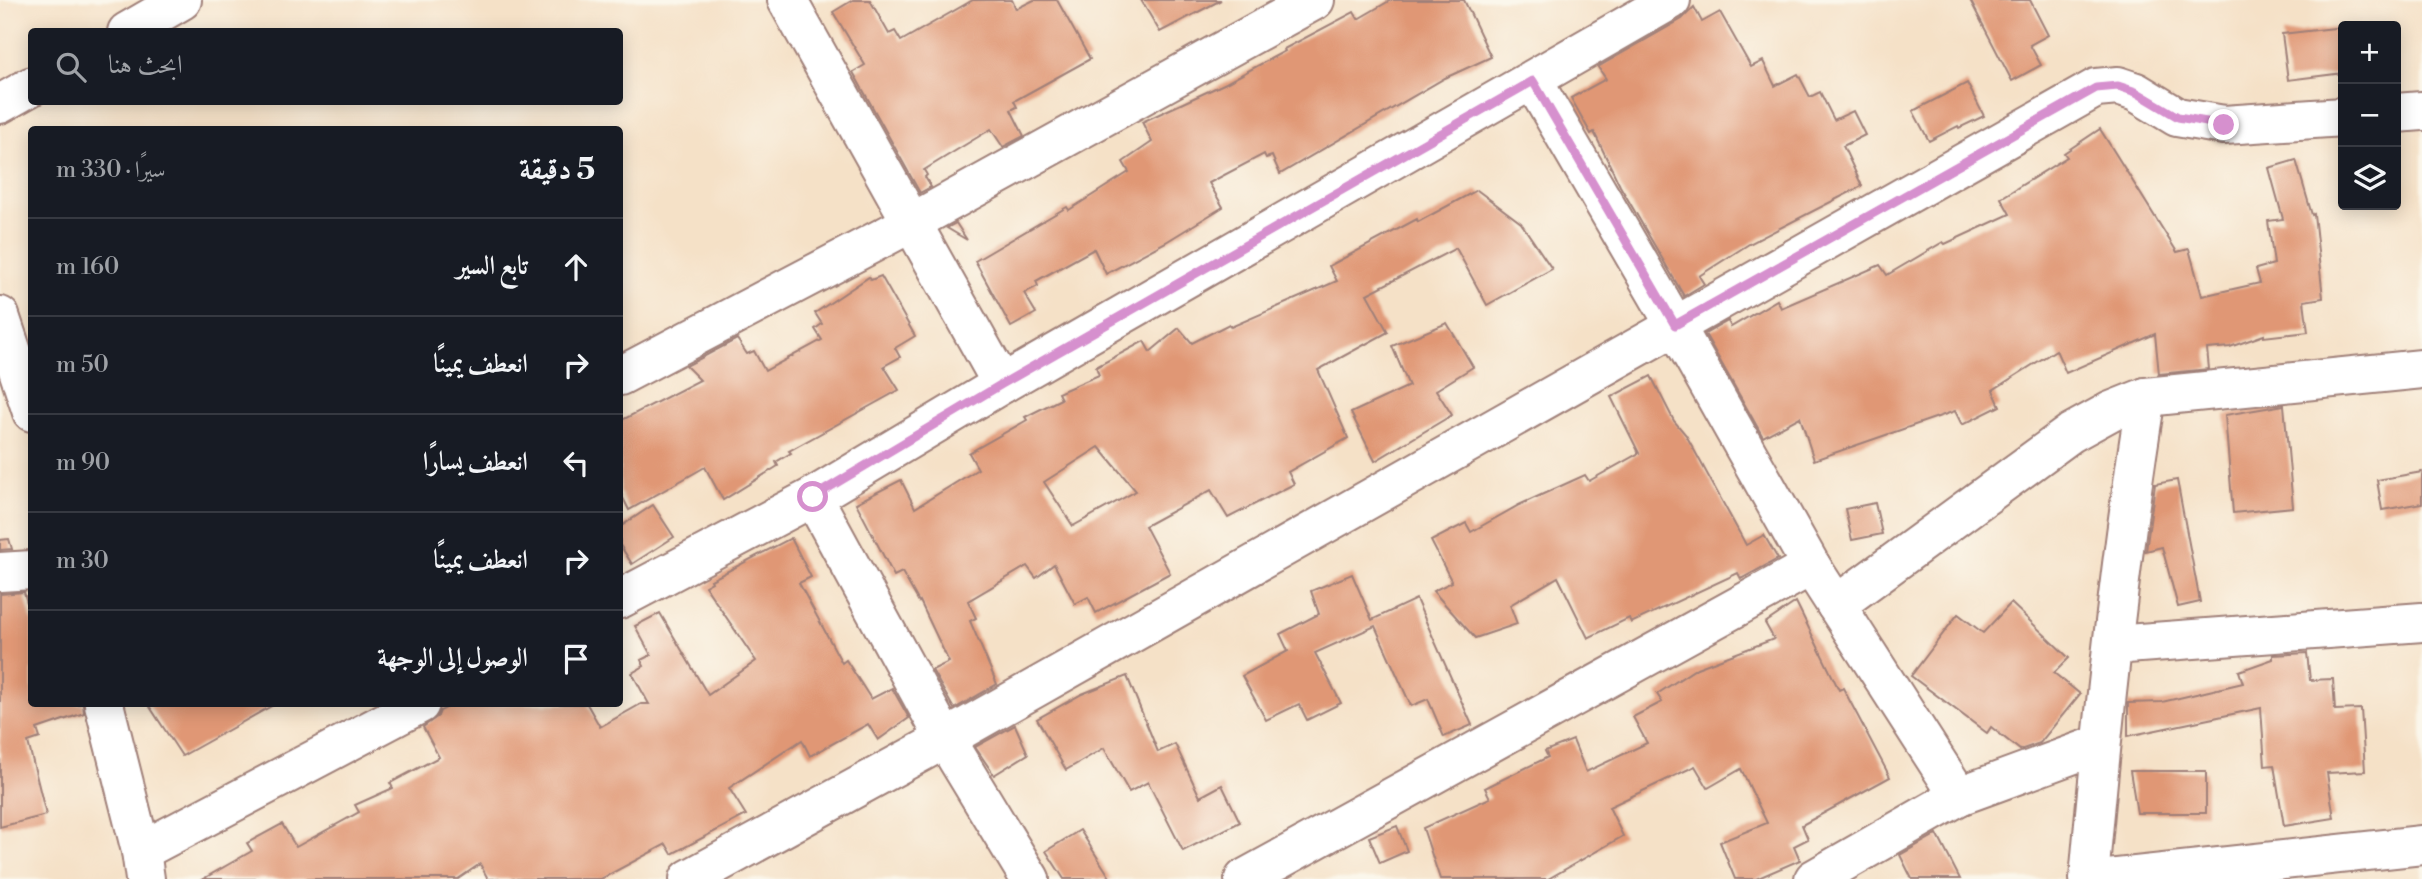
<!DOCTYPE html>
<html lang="ar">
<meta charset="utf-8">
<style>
:root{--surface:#171b24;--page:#20242c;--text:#f1f3f6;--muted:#9ea1a6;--line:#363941}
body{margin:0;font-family:"Libre Bodoni",Amiri,serif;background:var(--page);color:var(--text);direction:rtl}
.controls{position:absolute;right:21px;top:21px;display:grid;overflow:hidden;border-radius:7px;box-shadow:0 4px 18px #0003}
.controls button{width:63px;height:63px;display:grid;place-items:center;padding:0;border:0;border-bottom:2px solid var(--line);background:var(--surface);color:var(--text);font:35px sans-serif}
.stop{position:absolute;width:21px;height:21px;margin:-16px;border:5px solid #d690ce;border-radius:50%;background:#fff}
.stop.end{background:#d690ce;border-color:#fff;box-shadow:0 2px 7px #0008}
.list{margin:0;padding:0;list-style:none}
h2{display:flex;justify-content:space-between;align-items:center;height:91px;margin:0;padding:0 28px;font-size:30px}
h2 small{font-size:23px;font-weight:400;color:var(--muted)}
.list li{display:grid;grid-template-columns:46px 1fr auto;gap:21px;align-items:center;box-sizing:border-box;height:98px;padding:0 28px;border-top:2px solid var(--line)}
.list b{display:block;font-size:26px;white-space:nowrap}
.list em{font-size:23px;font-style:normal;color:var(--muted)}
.icon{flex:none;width:38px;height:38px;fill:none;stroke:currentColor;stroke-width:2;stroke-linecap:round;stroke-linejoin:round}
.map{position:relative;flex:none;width:2422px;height:879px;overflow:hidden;direction:ltr}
.search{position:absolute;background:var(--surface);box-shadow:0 4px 18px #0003;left:28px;top:28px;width:595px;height:77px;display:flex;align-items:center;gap:18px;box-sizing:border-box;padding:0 24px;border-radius:7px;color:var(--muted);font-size:26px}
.panel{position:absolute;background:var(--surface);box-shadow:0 4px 18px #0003;left:28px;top:126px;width:595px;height:581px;border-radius:7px;direction:rtl}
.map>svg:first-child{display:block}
.building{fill:#e09775;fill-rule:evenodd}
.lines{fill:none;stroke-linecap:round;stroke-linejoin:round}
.minor-casing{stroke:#a08079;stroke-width:42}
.minor{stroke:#fff;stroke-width:38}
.route{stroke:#d690ce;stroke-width:9}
</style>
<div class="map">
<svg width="2422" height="879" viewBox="0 0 2422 879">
<rect width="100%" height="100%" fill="#fbf7ec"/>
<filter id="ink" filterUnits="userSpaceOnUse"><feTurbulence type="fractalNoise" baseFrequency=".0143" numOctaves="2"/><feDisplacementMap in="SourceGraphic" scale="14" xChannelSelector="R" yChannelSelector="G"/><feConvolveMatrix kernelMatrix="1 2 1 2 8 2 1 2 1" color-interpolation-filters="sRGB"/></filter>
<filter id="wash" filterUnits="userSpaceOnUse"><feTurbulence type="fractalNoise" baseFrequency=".00686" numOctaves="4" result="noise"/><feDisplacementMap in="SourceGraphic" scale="28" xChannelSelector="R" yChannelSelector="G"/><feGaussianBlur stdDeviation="1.57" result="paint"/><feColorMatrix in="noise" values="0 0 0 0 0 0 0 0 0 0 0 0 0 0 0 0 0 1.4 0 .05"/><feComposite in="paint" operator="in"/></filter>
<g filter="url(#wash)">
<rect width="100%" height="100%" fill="#f5e1c7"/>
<g id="blocks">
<g class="building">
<path d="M853,0h17l19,34 6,-3 6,10 72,-41h39l4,9 18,-9h23l33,59 -76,42 3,6 -6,3 13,26 -21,11 -12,-18 -67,41 3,5 -2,2 6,10 -11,6 -67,-121 12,-7 -32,-53z"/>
<path d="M1141,0h80l-61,32z"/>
<path d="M1391,0h73l27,57 -46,21 -165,96 -8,-18 -6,2 -2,-4 -55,29 14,24 -57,35 -60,32 -12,-25 -58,32 2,5 -14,7 12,20 -25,14 -36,-66 92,-54 2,3 60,-38 -6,-10 29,-20 -10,-20 84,-39 59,-32 -1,-2 70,-37 4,7z"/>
<path d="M1970,0h60l18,35 -18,10 11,20 -29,16z"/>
<path d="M1694,7l8,15 18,-10 31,55 12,-6 12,25 23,-12 12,23 10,-5 14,28 19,-9 12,24 -22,11 19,40 -113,58 -50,32 5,8 -20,12 -64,-110 -26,-54 -3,2 -20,-36 35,-19 -8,-12 84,-48z"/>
<path d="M2343,27v46l-55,7 -6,-46z"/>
<path d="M1967,83l17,33 -25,12 -1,-2 -29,15 -16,-30z"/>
<path d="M2100,129l77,123 12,-3 13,47 58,-13 -4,-14 18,-5 -6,-43 15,-2 -14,-51 27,-8 16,55 2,-1 9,84 -19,3 4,31 -44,5v-2l-34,12 -23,2 2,20 -50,5 -4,-40 -89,39 -10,-23 -63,40 7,16 -38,19 -7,-14 -141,49 -14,-43 -37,20 -58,-103 23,-13 3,6 46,-27 4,8 99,-43 7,10 56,-33 2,2 65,-30 -9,-16 66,-41 -3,-4z"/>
<path d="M1477,190l44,33 31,46 -65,36 -31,-57 -89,46 21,38 -70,38 30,68 -60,34 6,12 -66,34 -17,-28 -66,36 25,47 -74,40 -8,-16 -13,7 -21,-40 -18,14 -9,-12 -59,35 8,17 -6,3 27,63 -43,25 -22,-39 17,-8 -29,-61 -1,1 -17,-30 -8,4 -38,-73 45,-23 14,28 63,-39 -9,-16 58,-33 -2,-3 36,-18 -3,-6 41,-18 -3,-8 48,-26 6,11 29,-24 13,15 37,-19 2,3 106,-46 -8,-15 88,-47 1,3zM1099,447l37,44 -63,35 -29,-44z"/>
<path d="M956,223l11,17 -20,-12z"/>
<path d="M881,276l34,60 -20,12 5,9 -16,9 15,24 -110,61 2,2 -15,9 2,4 -55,34 -18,-33 -76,43 -9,-18v-71l80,-41 -14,-14 51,-27 10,15 7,-3 11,20 57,-31 -7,-11 7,-5 -7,-11 54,-36 2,3z"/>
<path d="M1447,323l26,44 -37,23 16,25 -77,46 -24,-48 58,-27 -17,-40z"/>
<path d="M1651,376l23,45 12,14 60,110 18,-10 14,24 -37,20 -3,-6 -107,50 -2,-5 -41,20 -30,-61 -48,28 7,19 -42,14 -42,-47 19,-9 -21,-41 35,-18 5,9 48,-27 66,-30 4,6 50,-28 -28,-56z"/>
<path d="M2284,405l9,102 -60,6 -8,-98z"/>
<path d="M2422,472v31l-40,7 -5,-30z"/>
<path d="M2177,480l23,122 -22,5 -16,-60 -16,4 9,-67z"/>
<path d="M1875,503l7,31 -30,6 -7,-31z"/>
<path d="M653,505l21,32 -42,27 -12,-19v-18z"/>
<path d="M791,538l20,39 -12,6 43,80 4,-3 25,39 21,-11 17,30 -31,22 -10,-16 -58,32 -8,-16 -73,48 17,27 -74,39 -6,-10 -65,35h-113l-8,-15 -22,15h-255l49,-28 -5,-8 35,-19 14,23 63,-35 -4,-7 38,-17 -3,-5 49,-26 -16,-30 15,-11 2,-5 14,-7h133l13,23 41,-23h8l-17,-31 12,-7 -3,-6 10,-5 -16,-29 25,-13 48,82 48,-34 -51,-75 7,-4 -1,-2z"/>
<path d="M9,539l3,10 -12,1v-10z"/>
<path d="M1352,574l20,46 44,-21 56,126 -28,12 -16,-38 -17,7 -36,-80 -60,27 26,50 -34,17 -8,-16 -33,16 -24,-44 46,-25 -8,-17 39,-20 -8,-23z"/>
<path d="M24,592l8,29v83h51l1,9 -47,16 3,9 -12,4 18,73 -46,12v-233z"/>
<path d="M1796,602l43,88 4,-2 47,89 -88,48 6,14 -14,7 6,14 -44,19h-21l-15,-37 47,-19 -26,-54 -33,19 -13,-22 -86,41 14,29 -75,43h-108l-17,-51 67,-30 -5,-10 63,-31 -3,-6 28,-11 13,32 61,-29 -14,-26 29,-15 -5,-8 40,-26 77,-29 -9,-16z"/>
<path d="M2011,603l58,55 -15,15 26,21 -40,49 -20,7 -29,-23 -4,6 -76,-57 47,-62 25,19z"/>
<path d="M2307,653l3,27 23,-1 2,31 26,-1 4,62 -38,2 7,45 -50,8 -10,-61 -9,1 -4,-58 -133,28v-33l34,-1 81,-19 -4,-12 34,-12v-4z"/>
<path d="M1127,676l31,76 17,-8 25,53 22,-12 18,37 -57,29 -35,-69 -19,10 -25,-44 -38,22 -29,-51 45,-25z"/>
<path d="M148,704h127l-93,52z"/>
<path d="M1015,725l13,29 -34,21 -19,-28z"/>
<path d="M2130,771h76v42h-69z"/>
<path d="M1397,826l10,25 -27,12 -11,-26z"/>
<path d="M1080,830l31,49h-47l-18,-28z"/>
<path d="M1937,834l23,45h-48l-12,-24z"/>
</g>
</g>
</g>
<g filter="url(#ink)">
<use href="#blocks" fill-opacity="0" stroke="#a08079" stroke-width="2"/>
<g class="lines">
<g class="minor-casing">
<g id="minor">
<path d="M787,0l215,384"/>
<path d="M127,32l55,-32"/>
<path d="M1533,81l142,244 136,241 148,230 142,-52"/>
<path d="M0,104l32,-18"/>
<path d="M2396,113l26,-2"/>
<path d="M0,316l32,96"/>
<path d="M620,376l291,-153 404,-223"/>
<path d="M813,497l132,242 85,140"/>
<path d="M0,572l32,-2"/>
<path d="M620,599l193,-102 189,-113 669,-384"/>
<path d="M1836,605l235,-172 40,-22 35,-14 276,-28"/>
<path d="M2113,645l309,-23"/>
<path d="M104,704l37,147 4,28"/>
<path d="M141,851l279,-147"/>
<path d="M689,879l256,-140 1151,-651 22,-2 18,6 41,25 47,8 119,-8"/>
<path d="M1244,879l567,-313"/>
<path d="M1814,879l145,-83"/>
<path d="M2089,879c14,-161 31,-322 57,-482"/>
<path d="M2108,879l314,-34"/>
</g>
</g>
<use href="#minor" class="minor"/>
</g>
</g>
<g class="lines" filter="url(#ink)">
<path class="route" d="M813,497l189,-113 531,-303 142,244 421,-237 22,-2 18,6 42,25 46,8"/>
</g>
</svg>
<div class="controls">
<button>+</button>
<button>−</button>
<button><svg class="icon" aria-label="layers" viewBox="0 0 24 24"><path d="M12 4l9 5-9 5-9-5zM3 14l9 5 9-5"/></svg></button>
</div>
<div class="stop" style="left:813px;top:497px"></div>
<div class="stop end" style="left:2224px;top:125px"></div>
<div class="search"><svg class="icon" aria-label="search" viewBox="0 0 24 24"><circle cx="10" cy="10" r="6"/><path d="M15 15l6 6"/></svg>ابحث هنا</div>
<section class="panel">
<h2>5 دقيقة<small>سيرًا · 330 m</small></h2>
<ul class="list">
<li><svg class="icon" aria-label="ahead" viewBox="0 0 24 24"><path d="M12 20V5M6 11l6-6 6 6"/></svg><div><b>تابع السير</b></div><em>160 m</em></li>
<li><svg class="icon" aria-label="right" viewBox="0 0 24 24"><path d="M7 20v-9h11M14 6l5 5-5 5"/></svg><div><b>انعطف يمينًا</b></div><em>50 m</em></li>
<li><svg class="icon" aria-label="left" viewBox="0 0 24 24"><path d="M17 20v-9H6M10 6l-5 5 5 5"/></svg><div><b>انعطف يسارًا</b></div><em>90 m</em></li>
<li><svg class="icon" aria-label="right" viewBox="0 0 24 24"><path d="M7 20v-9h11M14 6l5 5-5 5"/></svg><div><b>انعطف يمينًا</b></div><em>30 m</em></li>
<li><svg class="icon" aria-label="arrive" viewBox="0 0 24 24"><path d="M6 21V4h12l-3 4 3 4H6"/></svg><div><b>الوصول إلى الوجهة</b></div></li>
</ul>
</section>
</div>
